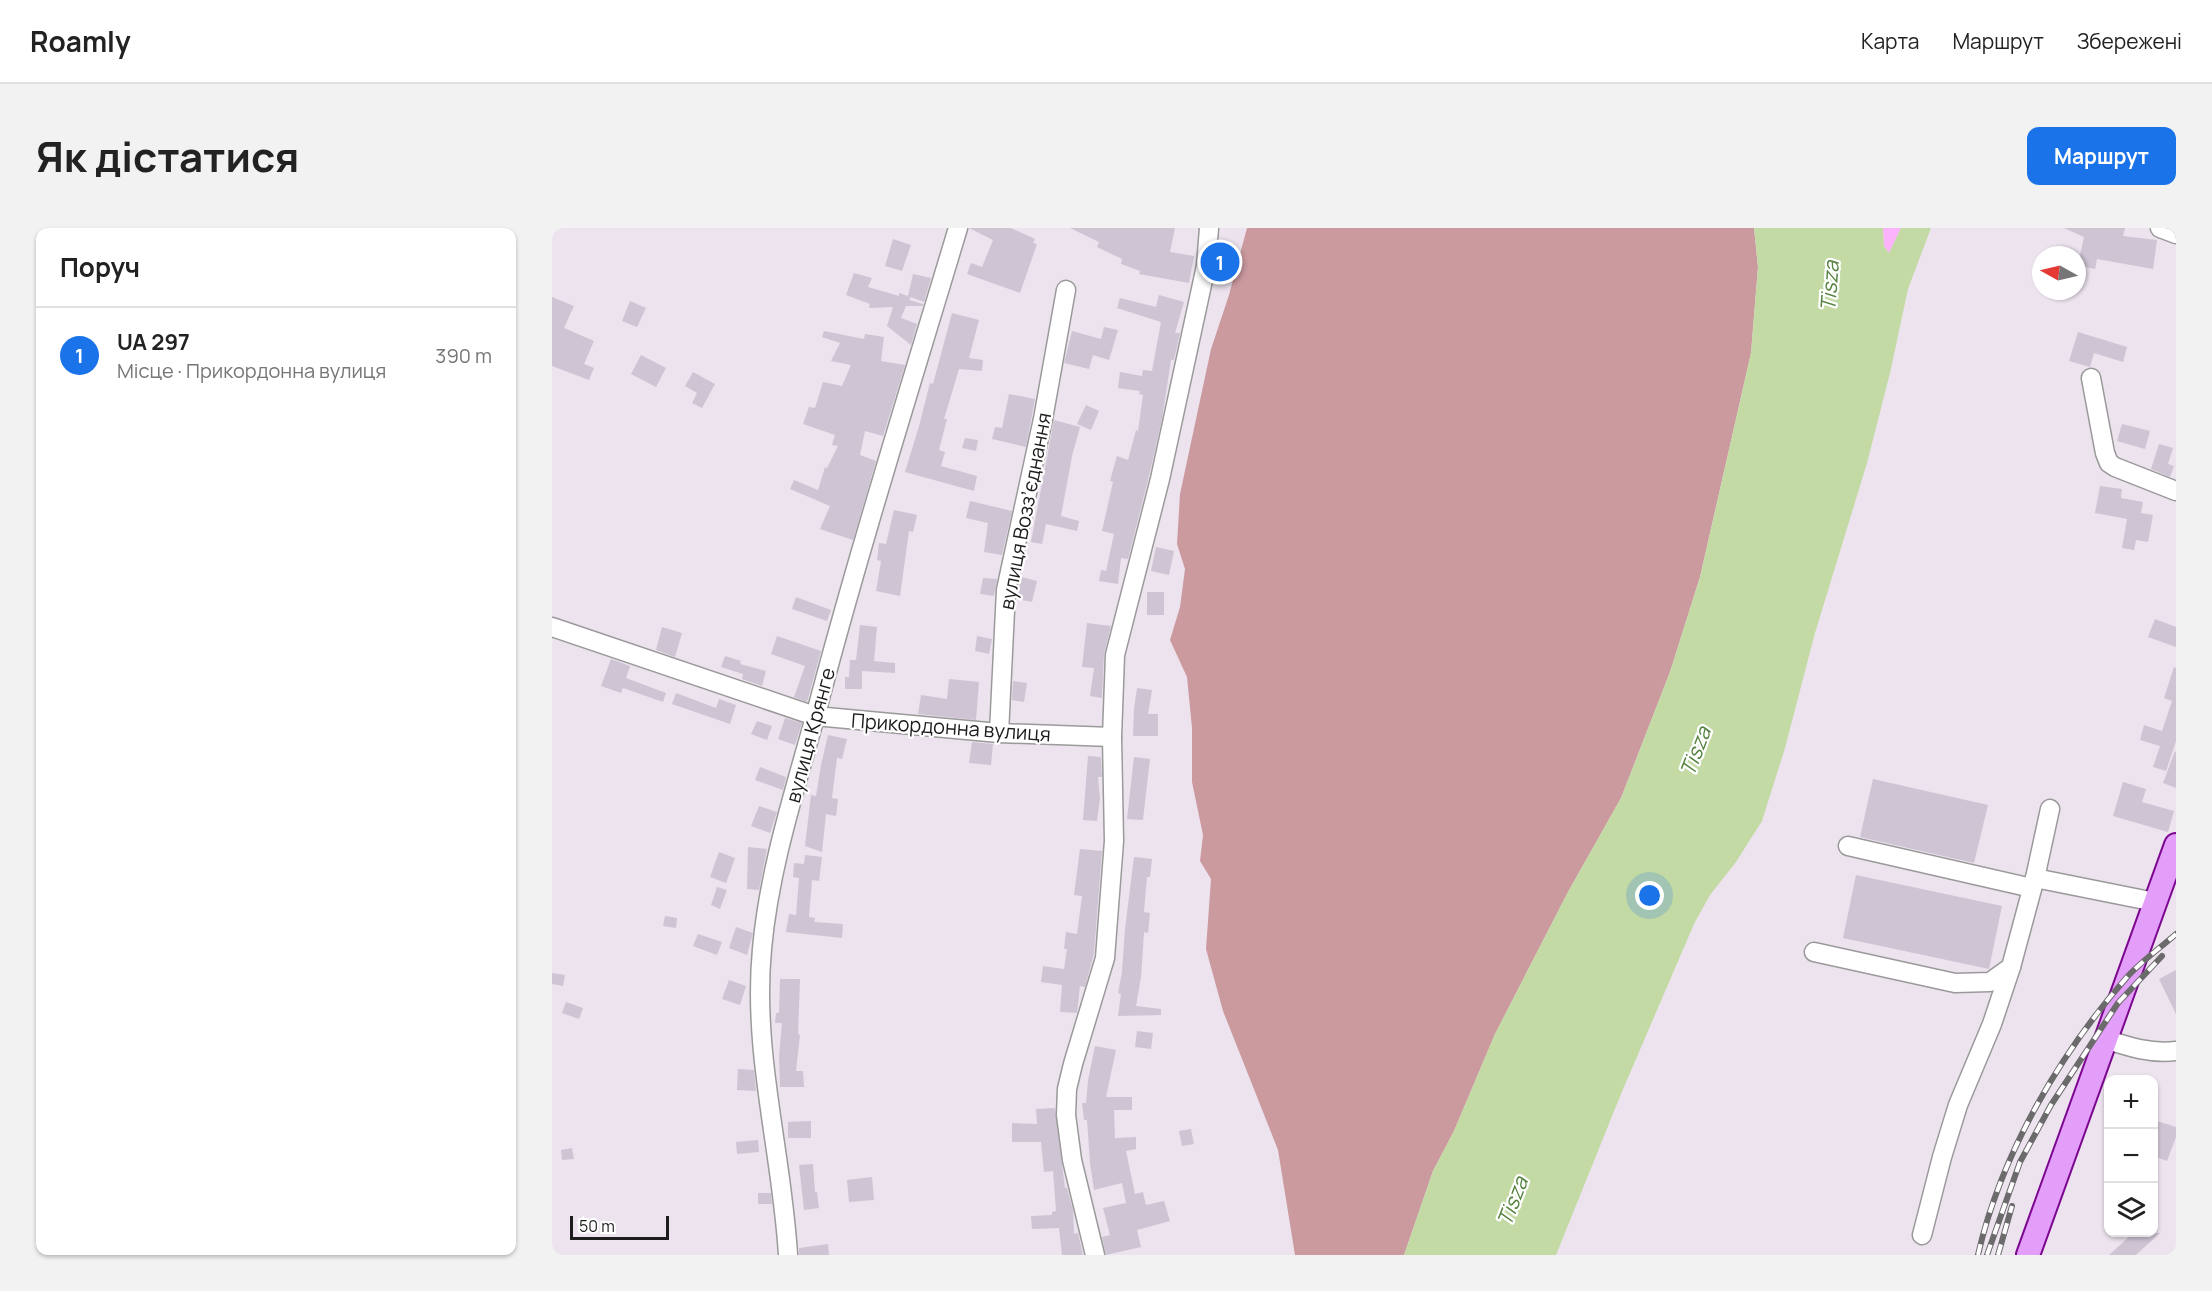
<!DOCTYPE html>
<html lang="uk">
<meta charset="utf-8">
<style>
:root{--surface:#fff;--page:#f2f2f2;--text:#222;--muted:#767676;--line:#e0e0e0;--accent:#1a73e8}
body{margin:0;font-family:Manrope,sans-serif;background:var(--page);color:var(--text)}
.controls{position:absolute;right:18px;bottom:18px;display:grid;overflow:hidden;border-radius:12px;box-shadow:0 2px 4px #0004}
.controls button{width:54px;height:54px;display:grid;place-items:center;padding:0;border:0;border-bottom:2px solid var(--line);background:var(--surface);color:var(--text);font:30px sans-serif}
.compass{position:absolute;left:1480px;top:18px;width:54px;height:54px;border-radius:50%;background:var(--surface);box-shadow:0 2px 4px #0004;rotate:278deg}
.scale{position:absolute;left:18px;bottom:15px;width:99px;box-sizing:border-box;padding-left:6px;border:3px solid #1d1d1d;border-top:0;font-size:16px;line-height:21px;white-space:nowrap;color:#1d1d1d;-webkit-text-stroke:4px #fff;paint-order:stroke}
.you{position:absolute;left:1098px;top:668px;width:21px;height:21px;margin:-15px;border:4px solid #fff;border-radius:50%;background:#1a73e8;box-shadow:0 0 0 9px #1a73e833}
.badge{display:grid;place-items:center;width:39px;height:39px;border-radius:50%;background:var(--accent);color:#fff;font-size:20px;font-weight:700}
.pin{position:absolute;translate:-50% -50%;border:3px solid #fff;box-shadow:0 2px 6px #0006}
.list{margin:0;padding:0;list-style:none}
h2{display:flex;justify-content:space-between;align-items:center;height:78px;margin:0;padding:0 24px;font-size:26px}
h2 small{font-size:20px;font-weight:400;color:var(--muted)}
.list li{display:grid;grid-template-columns:39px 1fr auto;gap:18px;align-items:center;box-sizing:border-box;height:96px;padding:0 24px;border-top:2px solid var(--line)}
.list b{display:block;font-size:22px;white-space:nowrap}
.list p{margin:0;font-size:20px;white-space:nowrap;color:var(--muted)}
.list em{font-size:20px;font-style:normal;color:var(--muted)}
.icon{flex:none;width:33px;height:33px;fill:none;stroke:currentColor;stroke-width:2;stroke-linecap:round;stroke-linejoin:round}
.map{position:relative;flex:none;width:1624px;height:1027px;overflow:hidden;border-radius:12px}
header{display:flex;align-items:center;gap:36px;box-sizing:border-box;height:84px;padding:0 30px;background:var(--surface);border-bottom:2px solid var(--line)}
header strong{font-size:28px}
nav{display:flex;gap:33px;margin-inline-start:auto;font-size:21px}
.intro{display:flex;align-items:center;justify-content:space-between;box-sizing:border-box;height:144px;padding:0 36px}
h1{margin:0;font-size:42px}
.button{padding:15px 27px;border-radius:12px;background:var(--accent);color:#fff;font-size:21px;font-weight:700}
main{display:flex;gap:36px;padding:0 36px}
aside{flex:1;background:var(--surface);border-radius:12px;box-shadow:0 2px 4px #0004}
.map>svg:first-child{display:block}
.forest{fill:#cb9a9f}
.sand{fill:#fbb3fc}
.water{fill:#c4daa5}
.building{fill:#cec4d4}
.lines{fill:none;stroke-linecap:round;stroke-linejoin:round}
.minor-casing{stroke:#9a9a9a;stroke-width:21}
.major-casing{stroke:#7c0690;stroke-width:26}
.minor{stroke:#fff;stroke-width:18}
.major{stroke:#e29ef8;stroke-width:22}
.rail-casing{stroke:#6b6b6b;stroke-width:6}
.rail{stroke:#fff;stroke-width:4;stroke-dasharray:11;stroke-linecap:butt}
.labels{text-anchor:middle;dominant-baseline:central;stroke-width:4.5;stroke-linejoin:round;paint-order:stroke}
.street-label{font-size:20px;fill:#1d1d1d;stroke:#fff}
.water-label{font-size:21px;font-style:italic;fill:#54823f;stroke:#fff}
</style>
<header>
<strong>Roamly</strong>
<nav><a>Карта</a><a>Маршрут</a><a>Збережені</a></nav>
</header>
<div class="intro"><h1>Як дістатися</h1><a class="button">Маршрут</a></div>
<main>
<aside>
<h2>Поруч<small></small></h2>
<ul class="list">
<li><span class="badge">1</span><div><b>UA 297</b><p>Місце · Прикордонна вулиця</p></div><em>390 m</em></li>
</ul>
</aside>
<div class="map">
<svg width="1624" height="1027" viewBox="0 0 1624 1027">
<rect width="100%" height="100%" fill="#ece3ee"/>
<path class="forest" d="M695,0h507l4,39 -7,86 -51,224 -30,95 -49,126 -53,94 -73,142 -41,97 -21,40 -29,84h-109l-17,-105 -55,-139 -17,-62 5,-70 -11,-18 3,-26 -11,-53v-54l-5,-51 -17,-37 10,-33 5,-38 -8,-25 3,-50 31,-145 18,-54z"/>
<path class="sand" d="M1331,0h18l-12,25 -5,-7z"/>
<path class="water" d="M1202,0h129l1,18 5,7 12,-25h30l-23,61 -18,84 -23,90 -52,170 -30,115 -23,73 -26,41 -26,33 -16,29 -73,170 -65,161h-152l29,-84 21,-40 41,-97 73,-142 53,-94 49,-126 30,-95 51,-224 7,-86z"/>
<g class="building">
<path d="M417,0h42l24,11 -2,4 4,1 -17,49 -53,-19 4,-11 11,4 11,-27z"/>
<path d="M518,0h105l-5,24 24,4 -5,27 -50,-9 1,-3 -19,-7 1,-5 -25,-12 2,-5z"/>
<path d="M1512,0h61l-2,8 34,4 -4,29 -56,-10 -2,10 -17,-4 6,-28z"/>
<path d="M341,11l18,6 -9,26 -17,-5z"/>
<path d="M302,45l18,5 -4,9 31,9v-3l12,4 -2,3 14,4v2h-17l-5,12 16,6 -6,21 -24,-19 6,-19 -24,1 1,-4 -24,-9z"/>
<path d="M361,46l18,4 -7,24 -16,-6z"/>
<path d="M607,67l25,7 -9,31h5l-6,27h-3l-9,59 -13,57 -21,83 -7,-1 -3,26 -19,-3 2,-11 5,1 8,-37 -12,-3 11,-49 -3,-1 7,-25 11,4 8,-30 2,1 5,-36 -4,-1 1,-3 -22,-3 2,-16 22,4 1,-6 9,1 9,-49 -44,-14 3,-10 36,9z"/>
<path d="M0,69l22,9 -10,22 30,13 -10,23 10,4 -5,12 -37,-14z"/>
<path d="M78,73l16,7 -9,19 -15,-6z"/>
<path d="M400,85l27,7 -10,38 14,2 -1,11 -23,-2 -15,50h3l-8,31 6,2 -4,14 36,10 -3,15 -69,-19 14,-46 11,-43 3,1z"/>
<path d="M552,99l14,3 -9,30 -16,-5 -4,14 -25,-6 8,-32 29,8z"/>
<path d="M272,103l40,8 1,-5 19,3 -3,24 24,4 -22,71 -18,-5 -5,24 16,6 -23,79 -33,-11 10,-23 -40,-17 4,-9 24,10 7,-23 2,1 11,-22 -6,-1 3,-10 -32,-11 6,-17 6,1 8,-26 19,4 9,-21 -20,-4 9,-18 -18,-6z"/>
<path d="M1526,104l49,15 -4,15 -29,-9 -4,14 -21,-6z"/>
<path d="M89,127l25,13 -10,19 -25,-13z"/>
<path d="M141,144l22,12 -13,24 -10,-5 5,-10 -12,-7z"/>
<path d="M457,166l26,5 -9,48 -34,-8 3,-12 7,1z"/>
<path d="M534,177l13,6 -8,19 -14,-6z"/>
<path d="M502,192l26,7 -8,29 -11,60 18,5 -2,10 -31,-7 -4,20 -11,-2z"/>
<path d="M1570,196l28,7 -5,18 -28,-8z"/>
<path d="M413,210l13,2 -2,11 -14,-3z"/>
<path d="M1607,216l14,4 -5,16 6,2 -4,11 -19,-8z"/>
<path d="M1548,258l22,3 -1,9 22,4 -2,11 12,2 -5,27 -12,-2 -2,10 -12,-2 5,-29 -32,-6z"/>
<path d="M418,273l42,10 -10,44 -18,-3 4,-29 -22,-5z"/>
<path d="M342,282l23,5 -4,17 -4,-1 -9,65 -24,-5 5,-30 -4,-1 2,-17 7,1z"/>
<path d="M604,319l18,4 -5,24 -18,-4z"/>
<path d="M469,349l16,4 -5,21 -15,-3z"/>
<path d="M431,350l14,1 -3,17 -14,-2z"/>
<rect x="595" y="364" width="17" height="23"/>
<path d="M244,369l35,13 -4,11 -35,-12z"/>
<path d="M1603,391l21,8v20l-28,-10z"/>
<path d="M535,395l24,3 -7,28 -2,44 -12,-2 4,-28 -12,-1z"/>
<path d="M308,397l17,2 -3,34 21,2v10l-33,-2v18h-17v-12h4l1,-17h6z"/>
<path d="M110,399l20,6 -7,24 -19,-7z"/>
<path d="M225,408l44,15 -14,51 -13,-5 11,-31 -34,-12z"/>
<path d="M425,408l15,3 -3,15 -14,-3z"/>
<path d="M173,428l16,5 -1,3 26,7 -4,15 -20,-7 1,-5 -22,-7z"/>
<path d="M59,431l19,7 -4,12 40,15 -3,9 -40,-14 -2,5 -20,-7z"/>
<path d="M1622,439l2,1v73l-10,30 -13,-4 7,-21 -20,-6 4,-15 18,6 10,-30 -8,-3z"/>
<path d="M397,451l30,3 -3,38 -58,-6 3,-19 26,4z"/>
<path d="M461,453l14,2 -3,19 -12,-2z"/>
<path d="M585,460l15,2 -4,24h10v22h-25l1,-27z"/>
<path d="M124,465l40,15 3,-9 17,6 -6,19 -58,-20z"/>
<path d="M233,490l17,5 -7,22 -17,-6z"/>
<path d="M205,493l15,5 -5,14 -16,-6z"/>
<path d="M276,507l19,4 -5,20 -5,-1 -5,40 6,1 -2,17 -10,-2 -4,38 -17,-6 6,-51 5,1 5,-31z"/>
<path d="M420,514l21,2 -2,21 -22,-2z"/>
<path d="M1623,523l1,1v36l-13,-5z"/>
<path d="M536,528l13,1 1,20h-4l2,22 -3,22 -14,-1z"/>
<path d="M582,529l16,2 -7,61 -16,-1z"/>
<path d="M208,539l26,10 -3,13 -28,-10z"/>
<path d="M1321,551l115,26 -14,58 -114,-26z"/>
<path d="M1571,554l23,7 -4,13 32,9 -6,21 -55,-16z"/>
<path d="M207,578l18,6 -7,21 -19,-7z"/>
<path d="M196,619l19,2 -8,41 -12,-1z"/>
<path d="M528,621l22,2 -8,102 -9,34 -5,-1 -3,27 -17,-1 2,-27 -21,-3 2,-16 21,3 3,-20h-3l2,-17 11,2 5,-38 -8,-1z"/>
<path d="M167,624l16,6 -9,25 -16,-6z"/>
<path d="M253,627l17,2 -3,24 -7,-1 -3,37 6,1 -1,4 29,2 -1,14 -56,-6 3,-18 7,1 3,-37 -6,-1 1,-14 10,1z"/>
<path d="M582,629l18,2 -2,18h-3l-3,35 6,1 -2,20 -4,-1 -3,45 -5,29 25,3v6l-43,1 3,-22 -3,-1 4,-21 3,-43z"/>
<path d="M1304,647l146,31 -13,63 -146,-31z"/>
<path d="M165,659l10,3 -7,19 -9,-4z"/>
<path d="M113,688l12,2 -1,10 -13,-2z"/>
<path d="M184,699l17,6 -6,22 -18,-7z"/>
<path d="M146,706l24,8 -5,13 -24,-9z"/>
<path d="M1624,742v44l-17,-35z"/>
<path d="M0,745l13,2 -2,11 -11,-2z"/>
<path d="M228,751h20l-2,55 2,1 -4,36h7l1,16h-24l-1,-31 3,-33h-7l1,-10h3z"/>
<path d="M177,752l17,6 -6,19 -18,-6z"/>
<path d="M14,774l17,6 -4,11 -17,-6z"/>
<path d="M585,803l16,2 -2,16 -16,-2z"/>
<path d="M543,818l21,4 -10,47h26v13h-18l1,28 21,-1v12l-10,2 9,43 8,-2 3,13 18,-4 6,20 -33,9 4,17 -35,8 -4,-18 8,-2 -7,-27 23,-5 -4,-20 -28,7 -4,-27 -3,-43h-3l-2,-17h4l2,-23z"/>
<path d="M186,841l16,1 2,21 -19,-1z"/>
<path d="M503,880l10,80h2l6,22 1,24 4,-1 5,22h-21l-3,-27 -27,1 -1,-13 21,-1v-3l4,-1 -3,-40 -9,1 -3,-30h-29v-19l25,1 -1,-15z"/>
<path d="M1602,892l22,7v10l-9,24 -13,-5 2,-15 -2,-1z"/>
<path d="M259,893v17h-23v-16z"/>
<path d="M639,901l3,15 -12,2 -3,-15z"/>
<path d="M206,912l1,12 -22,2 -1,-12z"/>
<path d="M20,920l2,11 -12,1 -1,-10z"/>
<path d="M261,936l2,28h2l2,16 -15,2 -5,-45z"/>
<path d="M320,949l2,23 -25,2 -2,-22z"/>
<path d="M206,965h13l1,11h-14z"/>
<path d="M1581,1005h27l-24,22h-27z"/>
<path d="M276,1016l1,11h-30v-7z"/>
</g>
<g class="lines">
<g class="minor-casing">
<g id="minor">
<path d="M1608,0l16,6"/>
<path d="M1539,150l14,75 4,10 6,4 61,24"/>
<path d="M0,399l263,89 184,17 113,4"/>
<path d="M447,505l7,-143 37,-171 23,-129"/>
<path d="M1296,618l184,42"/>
<path d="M1483,650l15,-69"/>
<path d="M1262,724l141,31 35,-1 21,-15 24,-89 120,24"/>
<path d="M1553,811c24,8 46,15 71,12"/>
<path d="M1370,1007l20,-78 16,-52 34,-81 19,-57"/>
<path d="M236,1027c-6,-103 -36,-202 -26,-306 7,-79 32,-156 53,-232 43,-164 94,-326 143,-489"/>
<path d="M543,1027l-23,-95 -6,-45 1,-26 6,-25 32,-106 9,-117 -2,-104 3,-82 45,-176 46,-213 3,-38"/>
</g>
</g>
<g class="major-casing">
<path id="major" d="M1476,1027l148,-410"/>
</g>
<use href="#minor" class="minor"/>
<use href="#major" class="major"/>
<g class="rail-casing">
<g id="rail">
<path d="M1426,1027c23,-101 82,-202 150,-279 14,-15 32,-28 48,-42"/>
<path d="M1435,1027l33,-93 31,-57 67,-102 44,-47"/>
<path d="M1446,1027l14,-49"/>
</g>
</g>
<use href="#rail" class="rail"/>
</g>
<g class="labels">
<g class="street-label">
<text transform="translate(473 283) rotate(-79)">вулиця Воззʼєднання</text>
<text transform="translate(399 499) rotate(4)">Прикордонна вулиця</text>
<text transform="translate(258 507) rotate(-75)">вулиця Крянге</text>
</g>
<g class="water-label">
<text transform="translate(1277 58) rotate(-86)">Tisza</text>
<text transform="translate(1143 523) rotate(-69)">Tisza</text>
<text transform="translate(960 973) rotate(-69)">Tisza</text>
</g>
</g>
</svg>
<div class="controls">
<button>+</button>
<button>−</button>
<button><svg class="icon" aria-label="layers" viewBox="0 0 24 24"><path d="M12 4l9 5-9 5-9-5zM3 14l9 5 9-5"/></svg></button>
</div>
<svg class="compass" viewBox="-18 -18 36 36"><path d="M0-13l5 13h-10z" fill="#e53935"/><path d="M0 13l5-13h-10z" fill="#767676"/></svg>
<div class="scale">50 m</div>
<div class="you"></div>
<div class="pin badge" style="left:668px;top:34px">1</div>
</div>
</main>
